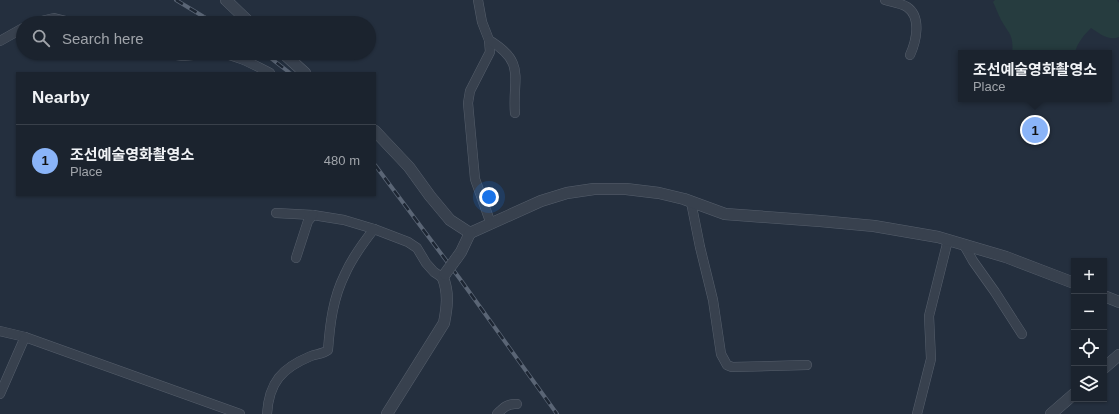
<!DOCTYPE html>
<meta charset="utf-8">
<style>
:root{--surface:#1b232e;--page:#242b36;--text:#f1f3f6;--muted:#a0a4aa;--line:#39404a;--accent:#8ab4f8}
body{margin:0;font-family:Arial,"Noto Sans KR",sans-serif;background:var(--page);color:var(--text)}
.controls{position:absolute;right:12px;bottom:12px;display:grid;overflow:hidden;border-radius:0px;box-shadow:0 1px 3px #0004}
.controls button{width:36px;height:36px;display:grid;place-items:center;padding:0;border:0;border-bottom:1px solid var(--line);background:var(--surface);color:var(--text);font:20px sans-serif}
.you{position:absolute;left:489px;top:197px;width:14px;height:14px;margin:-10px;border:3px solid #fff;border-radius:50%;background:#1a73e8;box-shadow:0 0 0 6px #1a73e833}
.badge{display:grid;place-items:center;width:26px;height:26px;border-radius:50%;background:var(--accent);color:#111;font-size:13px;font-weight:700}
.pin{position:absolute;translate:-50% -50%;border:2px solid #fff;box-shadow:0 1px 4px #0006}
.popup{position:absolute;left:958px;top:50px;width:154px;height:52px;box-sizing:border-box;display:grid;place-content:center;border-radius:0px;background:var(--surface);filter:drop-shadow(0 1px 3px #0005);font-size:13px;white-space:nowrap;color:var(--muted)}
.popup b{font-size:15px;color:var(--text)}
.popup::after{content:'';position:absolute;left:50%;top:100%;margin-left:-8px;border:8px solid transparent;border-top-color:var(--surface)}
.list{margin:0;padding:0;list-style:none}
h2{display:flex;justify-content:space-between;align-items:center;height:52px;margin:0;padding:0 16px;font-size:17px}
h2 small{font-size:13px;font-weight:400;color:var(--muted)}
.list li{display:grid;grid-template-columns:26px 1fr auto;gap:12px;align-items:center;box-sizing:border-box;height:72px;padding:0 16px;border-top:1px solid var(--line)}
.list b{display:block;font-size:15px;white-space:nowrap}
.list p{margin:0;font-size:13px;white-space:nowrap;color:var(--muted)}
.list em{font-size:13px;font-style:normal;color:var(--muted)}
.icon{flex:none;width:22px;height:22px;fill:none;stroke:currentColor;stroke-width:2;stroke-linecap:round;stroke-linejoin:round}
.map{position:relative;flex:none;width:1119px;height:414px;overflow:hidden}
.search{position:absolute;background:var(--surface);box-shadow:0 1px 3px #0004;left:16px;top:16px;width:360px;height:44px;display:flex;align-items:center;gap:10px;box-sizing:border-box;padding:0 14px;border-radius:22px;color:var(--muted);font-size:15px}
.panel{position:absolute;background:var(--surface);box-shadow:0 1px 3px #0004;left:16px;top:72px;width:360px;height:124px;border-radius:0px}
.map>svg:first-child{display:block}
.green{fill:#263c3f}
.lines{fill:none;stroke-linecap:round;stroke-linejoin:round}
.minor-casing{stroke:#565f6c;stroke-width:10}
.tertiary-casing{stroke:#565f6c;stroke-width:12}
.minor{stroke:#38414e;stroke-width:9}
.tertiary{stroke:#38414e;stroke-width:11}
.rail-casing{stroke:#5a6575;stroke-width:4}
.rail{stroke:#1d2633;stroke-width:2.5;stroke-dasharray:8;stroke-linecap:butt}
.tertiary-bridge-casing{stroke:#565f6c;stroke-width:12;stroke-linecap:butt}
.tertiary-bridge{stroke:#38414e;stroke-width:11}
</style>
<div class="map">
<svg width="1119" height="414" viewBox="0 0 1119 414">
<rect width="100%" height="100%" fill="#242f3e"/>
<path class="green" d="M995,0h122l2,3v34c-10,4 -19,-3 -28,-9 -7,7 -14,15 -16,25h-63c2,-18 -3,-19 -11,-33 -3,-6 -5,-12 -8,-18z"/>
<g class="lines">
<g class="minor-casing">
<g id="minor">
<path d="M478,0l4,22 7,18 1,12 -20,39 -2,12 7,76 16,45"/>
<path d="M885,0c7,2 16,3 22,7 15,10 9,35 3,48"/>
<path d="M33,23l21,-5 20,5"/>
<path d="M489,40c38,23 23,38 26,73"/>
<path d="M0,41l23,-13"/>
<path d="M163,53l20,3 30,-3"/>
<path d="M216,53c19,1 37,11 54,20"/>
<path d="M691,202l9,45 13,53 8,54 6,11 5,2 75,-2"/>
<path d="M276,213l37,2 31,5 30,9 34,13 9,6 9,15 8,9 9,6"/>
<path d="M964,245l9,16 22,31 27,42"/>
<path d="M296,258l12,-37 5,-6"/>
<path d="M0,331l25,6 215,77"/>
<path d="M0,394l25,-57"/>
<path d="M267,414c2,-32 15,-46 44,-58 5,-2 12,-2 17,-6 2,-27 5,-52 17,-76 7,-16 18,-31 29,-45"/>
<path d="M497,414c6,-6 11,-11 20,-10"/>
<path d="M917,414l14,-55 -2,-43 19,-76"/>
</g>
</g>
<g class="tertiary-casing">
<g id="tertiary">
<path d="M226,0l24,23"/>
<path d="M283,53l22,20"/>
<path d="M375,131l34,36 21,29 20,24 20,13 71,-32 26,-8 27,-4h32l33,4 25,6 41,15 95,7 54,5 64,11 68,20 68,26"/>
<path d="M456,259l5,-7 9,-19"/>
<path d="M1104,296l15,6"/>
<path d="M1104,368l15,-13"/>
<path d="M387,414l57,-91c3,-15 5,-30 -1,-45l2,-4"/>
<path d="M1051,414l23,-20"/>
</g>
</g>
<use href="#minor" class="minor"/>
<use href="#tertiary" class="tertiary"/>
<g class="rail-casing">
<g id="rail">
<path d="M176,0l38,23"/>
<path d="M264,53l26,20"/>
<path d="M375,165l85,114 97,135"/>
</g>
</g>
<use href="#rail" class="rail"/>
<g class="tertiary-bridge-casing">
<path id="tertiary-bridge" d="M445,274l11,-15"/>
</g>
<use href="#tertiary-bridge" class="tertiary-bridge"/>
</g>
</svg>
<div class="controls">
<button>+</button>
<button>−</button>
<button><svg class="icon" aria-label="locate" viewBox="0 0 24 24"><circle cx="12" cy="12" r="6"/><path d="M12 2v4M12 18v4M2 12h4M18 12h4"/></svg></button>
<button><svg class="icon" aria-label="layers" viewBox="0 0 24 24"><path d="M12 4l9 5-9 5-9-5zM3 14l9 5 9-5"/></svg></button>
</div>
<div class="you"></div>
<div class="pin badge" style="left:1035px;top:130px">1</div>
<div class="popup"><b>조선예술영화촬영소</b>Place</div>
<div class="search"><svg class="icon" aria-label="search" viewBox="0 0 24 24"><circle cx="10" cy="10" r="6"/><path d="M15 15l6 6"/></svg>Search here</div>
<section class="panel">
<h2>Nearby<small></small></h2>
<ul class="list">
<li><span class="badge">1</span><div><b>조선예술영화촬영소</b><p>Place</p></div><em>480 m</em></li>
</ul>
</section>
</div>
